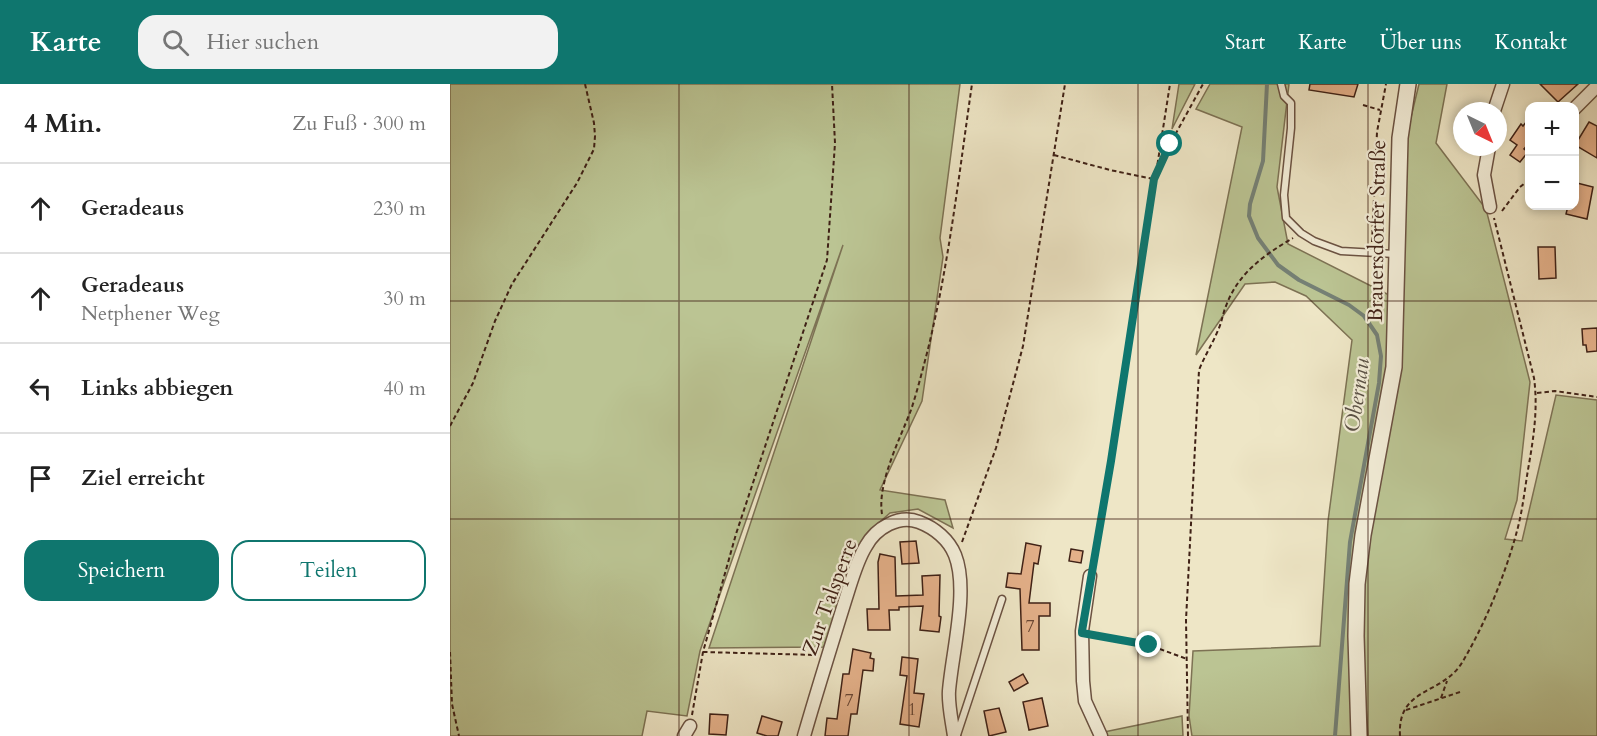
<!DOCTYPE html>
<html lang="de">
<meta charset="utf-8">
<style>
:root{--surface:#fff;--page:#f2f2f2;--text:#222;--muted:#767676;--line:#e0e0e0;--accent:#0f766e}
body{margin:0;font-family:Cardo,serif;background:var(--page);color:var(--text)}
.controls{position:absolute;right:18px;top:18px;display:grid;overflow:hidden;border-radius:12px;box-shadow:0 3px 9px #0003}
.controls button{width:54px;height:54px;display:grid;place-items:center;padding:0;border:0;border-bottom:2px solid var(--line);background:var(--surface);color:var(--text);font:30px sans-serif}
.compass{position:absolute;left:1003px;top:18px;width:54px;height:54px;border-radius:50%;background:var(--surface);box-shadow:0 3px 9px #0003;rotate:137deg}
.stop{position:absolute;width:18px;height:18px;margin:-14px;border:4px solid #0f766e;border-radius:50%;background:#fff}
.stop.end{background:#0f766e;border-color:#fff;box-shadow:0 2px 6px #0008}
.list{margin:0;padding:0;list-style:none}
h2{display:flex;justify-content:space-between;align-items:center;height:78px;margin:0;padding:0 24px;font-size:26px}
h2 small{font-size:20px;font-weight:400;color:var(--muted)}
.list li{display:grid;grid-template-columns:39px 1fr auto;gap:18px;align-items:center;box-sizing:border-box;height:90px;padding:0 24px;border-top:2px solid var(--line)}
.list b{display:block;font-size:22px;white-space:nowrap}
.list p{margin:0;font-size:20px;white-space:nowrap;color:var(--muted)}
.list em{font-size:20px;font-style:normal;color:var(--muted)}
.actions{display:flex;gap:12px;padding:18px 24px}
.actions a{flex:1;padding:14px 0;border:2px solid var(--accent);border-radius:18px;text-align:center;font-size:21px;color:var(--accent)}
.actions .main{background:var(--accent);color:#fff}
.icon{flex:none;width:33px;height:33px;fill:none;stroke:currentColor;stroke-width:2;stroke-linecap:round;stroke-linejoin:round}
.map{position:relative;flex:none;width:1147px;height:652px;overflow:hidden}
header{display:flex;align-items:center;gap:36px;box-sizing:border-box;height:84px;padding:0 30px;background:var(--accent);color:#fff}
header strong{font-size:28px}
nav{display:flex;gap:33px;margin-inline-start:auto;font-size:21px}
.search{width:420px;height:54px;background:var(--page);display:flex;align-items:center;gap:15px;box-sizing:border-box;padding:0 21px;border-radius:18px;color:var(--muted);font-size:22px}
main{display:flex}
aside{flex:1;background:var(--surface)}
.map>svg:first-child{display:block}
.green{fill:#bbc493;stroke:#7d7254;stroke-width:1.5}
.lines{fill:none;stroke-linecap:round;stroke-linejoin:round}
.stream{stroke:#758075;stroke-width:4}
.building{fill:#e4b089;stroke:#3f2116;stroke-width:1.5}
.service-casing{stroke:#6b5242;stroke-width:9}
.minor-casing{stroke:#6b5242;stroke-width:15}
.tertiary-casing{stroke:#6b5242;stroke-width:18}
.path{stroke:#3f2116;stroke-width:2;stroke-dasharray:4.5 3;stroke-linecap:butt}
.service{stroke:#f4efda;stroke-width:6}
.minor{stroke:#f4efda;stroke-width:12}
.tertiary{stroke:#f4efda;stroke-width:15}
.route{stroke:#0f766e;stroke-width:8}
.grid{fill:none;stroke:#3f2116;stroke-width:1.5;stroke-opacity:0.55}
.labels{text-anchor:middle;dominant-baseline:central;stroke-width:4.5;stroke-linejoin:round;paint-order:stroke}
.number-label{font-size:18px;fill:#684533}
.street-label{font-size:21px;fill:#3f2116;stroke:#f4efda}
.water-label{font-size:22px;font-style:italic;fill:#5a5146;stroke:#f4efda}
</style>
<header>
<strong>Karte</strong>
<div class="search"><svg class="icon" aria-label="search" viewBox="0 0 24 24"><circle cx="10" cy="10" r="6"/><path d="M15 15l6 6"/></svg>Hier suchen</div>
<nav><a>Start</a><a>Karte</a><a>Über uns</a><a>Kontakt</a></nav>
</header>
<main>
<aside>
<h2>4 Min.<small>Zu Fuß · 300 m</small></h2>
<ul class="list">
<li><svg class="icon" aria-label="ahead" viewBox="0 0 24 24"><path d="M12 20V5M6 11l6-6 6 6"/></svg><div><b>Geradeaus</b></div><em>230 m</em></li>
<li><svg class="icon" aria-label="ahead" viewBox="0 0 24 24"><path d="M12 20V5M6 11l6-6 6 6"/></svg><div><b>Geradeaus</b><p>Netphener Weg</p></div><em>30 m</em></li>
<li><svg class="icon" aria-label="left" viewBox="0 0 24 24"><path d="M17 20v-9H6M10 6l-5 5 5 5"/></svg><div><b>Links abbiegen</b></div><em>40 m</em></li>
<li><svg class="icon" aria-label="arrive" viewBox="0 0 24 24"><path d="M6 21V4h12l-3 4 3 4H6"/></svg><div><b>Ziel erreicht</b></div></li>
</ul>
<div class="actions"><a class="main">Speichern</a><a>Teilen</a></div>
</aside>
<div class="map">
<svg width="1147" height="652" viewBox="0 0 1147 652">
<rect width="100%" height="100%" fill="#eee6c6"/>
<filter id="stains"><feTurbulence type="fractalNoise" baseFrequency=".00333" numOctaves="4"/><feColorMatrix values="0 0 0 0 .2 0 0 0 0 .09 0 0 0 0 .02 0 0 0 .5 -.17"/></filter>
<radialGradient id="worn" r=".72"><stop offset=".6" stop-color="#630" stop-opacity="0"/><stop offset="1" stop-color="#630" stop-opacity=".3"/></radialGradient>
<g class="green">
<path d="M0,0h510l-20,154 3,19 -21,144 -42,89 65,10 8,28 -35,-19 -28,4 -17,15 -18,24 -31,95 -115,1 134,-403 -143,406 -13,65 -40,-5 -5,25h-192z"/>
<path d="M729,0h16l-23,45z"/>
<path d="M760,0h79l-12,103 11,57 101,51 -2,75 -36,202v164h-159l-3,-20 4,-65 127,-5 8,-125 24,-181 -46,-44 -31,-14 -30,2 -49,71 46,-228 -46,-18z"/>
<path d="M969,0h28l-11,59 50,66 44,173 -13,118 -12,39 17,2 34,-146 41,5v336h-229l-5,-74 -1,-80 37,-214 6,-226z"/>
<path d="M732,632l1,20h-76l-3,-4z"/>
</g>
<g class="lines">
<path class="stream" d="M817,0l-4,77 -13,43 -1,12 9,22 20,27 21,15 50,25 15,11 13,19 4,21 -2,27 -29,159 -15,194"/>
</g>
<g class="building">
<path d="M860,0h48l-4,13 -45,-7z"/>
<path d="M1090,0h38l-20,18z"/>
<path d="M1080,33v25l-6,7 4,3 -8,10 -10,-7 7,-10 -7,-5 11,-16 2,2z"/>
<path d="M1139,38l8,4v32l-22,-13z"/>
<path d="M1127,99l16,4 -6,32 -21,-5 2,-8h7z"/>
<path d="M1088,163h17l1,31 -17,1z"/>
<path d="M1147,244v23l-10,1 -1,-7h-3l-1,-16z"/>
<path d="M466,457l3,22 -17,1 -2,-22z"/>
<path d="M576,459l15,3 -3,18 -4,-1 -5,40h21v13h-11v34h-17l-2,-61 -14,-2 2,-14 13,1z"/>
<path d="M621,465l12,2 -2,12 -12,-2z"/>
<path d="M430,470l15,3 1,39 27,-1 -1,-19 18,-1 -1,41 2,1 -2,15 -19,-2 3,-24 -24,1v3h-10l1,20h-22l-1,-21h12l-1,-47z"/>
<path d="M403,565l18,4 -1,5 4,1 -1,12 -10,-1 -6,44h-6l-3,22h-23l2,-18 10,1 6,-45h6z"/>
<path d="M452,573l16,2 -4,34 10,1 -5,33 -19,-3 7,-48 -7,-1z"/>
<path d="M573,590l5,9 -14,8 -5,-9z"/>
<path d="M592,614l6,28 -19,4 -6,-28z"/>
<path d="M549,624l7,24 -17,4 -5,-25z"/>
<path d="M260,630l18,1 -2,20 -17,-1z"/>
<path d="M312,632l20,6 -4,14h-11l-10,-3z"/>
</g>
<g class="lines">
<g class="service-casing">
<g id="service">
<path d="M831,0l3,12 7,7v25l-7,67 2,23 15,15 13,8 27,10 54,3"/>
<path d="M507,651l45,-136"/>
</g>
</g>
<g class="minor-casing">
<g id="minor">
<path d="M1124,25l23,-23"/>
<path d="M1044,27l9,-27"/>
<path d="M1039,63l-5,28 6,32"/>
<path d="M640,492l-8,55 1,50 2,20 16,35"/>
<path d="M234,652l6,-10"/>
<path d="M354,652c13,-45 27,-90 41,-135 6,-18 11,-39 21,-55 10,-18 33,-32 53,-24 16,6 30,18 36,33 14,35 -3,98 -6,136 -1,14 3,30 5,45"/>
</g>
</g>
<g class="tertiary-casing">
<path id="tertiary" d="M909,652l-3,-100 1,-52 6,-49 31,-168 6,-229 8,-54"/>
</g>
<g class="path">
<path d="M913,21l17,5"/>
<path d="M604,71l56,15 43,9"/>
<path d="M706,91l14,-31 33,-60"/>
<path d="M1052,127l18,-24 10,-8"/>
<path d="M922,158l5,-110 9,-48"/>
<path d="M1087,309l18,-2 42,6"/>
<path d="M0,342l23,-43 22,-62 17,-37 65,-101 17,-34 1,-13 -1,-13 -9,-39"/>
<path d="M432,430c-5,-31 18,-75 29,-104 6,-18 11,-38 16,-57 22,-88 32,-179 45,-269"/>
<path d="M512,458l34,-94 27,-102 42,-262"/>
<path d="M642,480l19,-103 59,-377"/>
<path d="M644,551l55,10 38,14"/>
<path d="M0,568l2,52 7,32"/>
<path d="M253,568l114,3"/>
<path d="M991,614l6,-17"/>
<path d="M956,626l54,-18"/>
<path d="M242,631l11,-63 33,-118 91,-274 8,-117 -3,-59"/>
<path d="M738,652l-2,-116 13,-250c6,-15 14,-27 20,-42 3,-7 4,-15 7,-22 12,-33 38,-51 67,-68"/>
<path d="M950,652c-3,-50 43,-40 63,-75 23,-39 42,-86 54,-130 6,-22 8,-45 12,-67 5,-29 9,-57 5,-86l-40,-160"/>
</g>
<use href="#service" class="service"/>
<use href="#minor" class="minor"/>
<use href="#tertiary" class="tertiary"/>
</g>
<g class="lines">
<path class="route" d="M699,561l-67,-12v-2l29,-170 43,-282 16,-35"/>
</g>
<path class="grid" d="M229,0v652M459,0v652M688,0v652M918,0v652M0,217h1147M0,435h1147"/>
<g class="labels">
<g class="number-label">
<text x="580" y="542">7</text>
<text x="399" y="616">7</text>
<text x="462" y="625">1</text>
</g>
<g class="street-label">
<text transform="translate(927 147) rotate(-89)">Brauersdorfer Straße</text>
<text transform="translate(380 513) rotate(-70)">Zur Talsperre</text>
</g>
<g class="water-label">
<text transform="translate(907 311) rotate(-82)">Obernau</text>
</g>
</g>
<rect width="100%" height="100%" filter="url(#stains)"/>
<rect width="100%" height="100%" fill="url(#worn)"/>
</svg>
<div class="controls">
<button>+</button>
<button>−</button>
</div>
<svg class="compass" viewBox="-18 -18 36 36"><path d="M0-13l5 13h-10z" fill="#e53935"/><path d="M0 13l5-13h-10z" fill="#767676"/></svg>
<div class="stop" style="left:720px;top:60px"></div>
<div class="stop end" style="left:699px;top:561px"></div>
</div>
</main>
